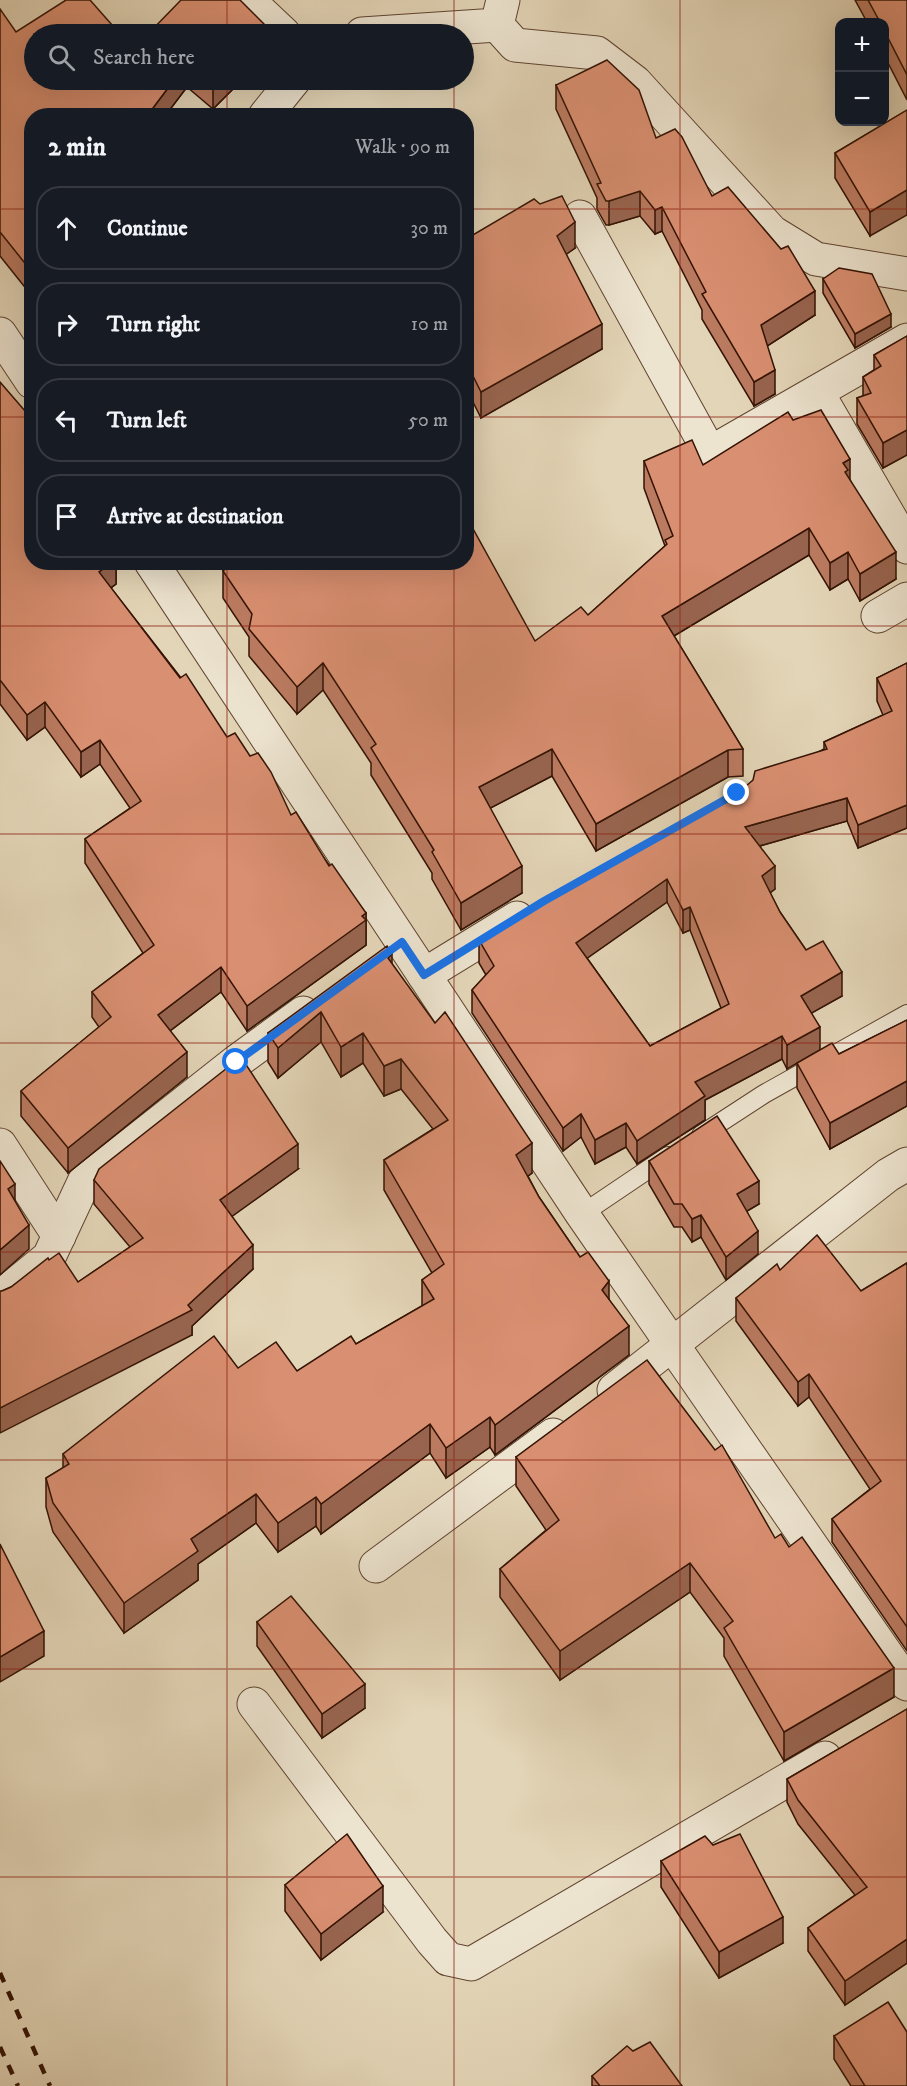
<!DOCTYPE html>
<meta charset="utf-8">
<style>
:root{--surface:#171b24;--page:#20242c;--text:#f1f3f6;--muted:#9ea1a6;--line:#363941}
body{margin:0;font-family:"IM FELL DW Pica",serif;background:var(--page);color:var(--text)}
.controls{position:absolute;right:18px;top:18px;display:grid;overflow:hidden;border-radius:12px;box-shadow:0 6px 24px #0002}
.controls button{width:54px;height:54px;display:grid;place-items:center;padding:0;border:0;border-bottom:2px solid var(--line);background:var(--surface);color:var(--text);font:30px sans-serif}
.stop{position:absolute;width:18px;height:18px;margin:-14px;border:4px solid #1a73e8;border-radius:50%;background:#fff}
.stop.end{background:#1a73e8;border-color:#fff;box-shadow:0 2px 6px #0008}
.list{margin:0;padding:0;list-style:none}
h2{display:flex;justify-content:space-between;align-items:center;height:78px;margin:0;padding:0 24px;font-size:26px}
h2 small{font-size:20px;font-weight:400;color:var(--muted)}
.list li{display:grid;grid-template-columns:39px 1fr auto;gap:18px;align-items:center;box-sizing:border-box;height:84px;margin:0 12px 12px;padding:0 12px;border:2px solid var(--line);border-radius:24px}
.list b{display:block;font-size:22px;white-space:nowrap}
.list em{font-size:20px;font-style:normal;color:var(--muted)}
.icon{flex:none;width:33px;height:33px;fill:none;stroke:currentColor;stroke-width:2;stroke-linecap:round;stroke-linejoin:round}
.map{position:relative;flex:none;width:907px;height:2086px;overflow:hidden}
.search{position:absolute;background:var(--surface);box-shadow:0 6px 24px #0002;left:24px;top:24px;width:450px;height:66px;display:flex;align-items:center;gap:15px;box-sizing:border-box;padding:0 21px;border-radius:33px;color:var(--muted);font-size:22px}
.panel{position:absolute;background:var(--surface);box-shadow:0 6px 24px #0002;left:24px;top:108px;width:450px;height:462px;border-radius:24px}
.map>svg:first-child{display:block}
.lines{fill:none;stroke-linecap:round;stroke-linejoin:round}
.service-casing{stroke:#604431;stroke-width:20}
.minor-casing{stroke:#604431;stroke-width:35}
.service{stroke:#ede4d0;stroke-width:18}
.minor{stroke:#ede4d0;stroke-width:33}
.rail{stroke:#341304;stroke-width:4.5;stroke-dasharray:10 10;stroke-linecap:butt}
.wall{fill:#bb7b61;stroke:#341304;stroke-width:1.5;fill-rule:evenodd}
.shaded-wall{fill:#98644f;stroke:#341304;stroke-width:1.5}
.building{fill:#d98f71;stroke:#341304;stroke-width:1.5;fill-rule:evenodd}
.route{stroke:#1a73e8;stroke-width:8}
.grid{fill:none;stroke:#8f2418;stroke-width:1.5;stroke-opacity:0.55}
</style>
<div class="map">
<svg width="907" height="2086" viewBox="0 0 907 2086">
<rect width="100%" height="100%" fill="#e3d5b7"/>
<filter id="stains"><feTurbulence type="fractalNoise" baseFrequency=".00333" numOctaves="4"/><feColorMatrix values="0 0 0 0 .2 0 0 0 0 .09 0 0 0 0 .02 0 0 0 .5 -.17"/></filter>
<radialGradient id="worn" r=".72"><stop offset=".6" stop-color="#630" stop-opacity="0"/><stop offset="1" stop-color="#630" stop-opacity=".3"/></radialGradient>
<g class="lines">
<g class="service-casing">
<g id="service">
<path d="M701,1135l63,-41 143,-80"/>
<path d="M582,1214l86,-58"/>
</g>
</g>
<g class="minor-casing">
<g id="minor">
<path d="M248,0l36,34"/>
<path d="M497,25l18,20 82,8 38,29 137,150 44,27 91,15"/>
<path d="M362,34l135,-9 6,-25"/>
<path d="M265,116l29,-36"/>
<path d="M580,217l130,236 197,-113"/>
<path d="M0,334l32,48"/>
<path d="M817,392l90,155"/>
<path d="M151,562l431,652 325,470"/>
<path d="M878,616l29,-17"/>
<path d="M424,975l93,-57"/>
<path d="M0,1145l59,91"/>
<path d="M0,1297l49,-40 35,-75 152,-120 67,-49"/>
<path d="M614,1390l274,-215 19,-11"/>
<path d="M376,1566l177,-131"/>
<path d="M254,1704l178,237 16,18 23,5 354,-206"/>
</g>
</g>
<use href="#service" class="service"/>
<use href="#minor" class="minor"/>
<g class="rail">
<path d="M0,1973l50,113"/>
<path d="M0,2047l18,39"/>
</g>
</g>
<g class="wall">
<path d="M855,0h52v100l-22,-43v-35h-18z"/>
<path d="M0,9l34,71h221l-2,2 -17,4 -23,23 -26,-22 -22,29h-133v180l-32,-40z"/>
<path d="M556,85l100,53 56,58 103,119 -48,31 8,48 -21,12 -52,-87v-9l-40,-79 -7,3 -15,-18 -31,9h-3l-9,-16v-11l-41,-89z"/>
<path d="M907,110l-37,126 -35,-58v-25z"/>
<path d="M466,239l109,9 -9,6 36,95 -121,69 -11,-22z"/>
<path d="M823,279l68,48 -36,21 -32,-55z"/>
<path d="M907,336v119l-24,13 -26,-44v-26l6,-2v-19l11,-7v-15z"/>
<path d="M0,382l32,180h84v22l-5,4 116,149 64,78 75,98v32l-119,86 -26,-39 -51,39 17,46 -119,96 -47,-57v-25l78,-64 -7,-10v-25l51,-39 -58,-90v-24l45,-31 -30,-44 -19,13 -36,-50 -18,13 -27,-36z"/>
<path d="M793,420l57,60 46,99 -36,22 -12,-22 -18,11 -21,-35 -135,81 69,113v27l-15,1 -132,74 -44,-75 -62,32 32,85 -61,37 -29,-51v-6l-61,-98v-12l-48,-73 -26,24 -48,-58v-19l-26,-39v-27l312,70 53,-26 77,-69 -21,-58v-27l59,4z"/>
<path d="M907,663v165l-49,20 -11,-27 -87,25 15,43 -5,4 10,19 26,38 36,46 -31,17 -24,56 -5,-10 -77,41v20l-68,44 -11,-17 -31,17 -14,-27 -18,14 -91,-138v-23l14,-15 -7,-12v-23l345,-191v-7l59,-27 -6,-14v-23zM667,902l16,31 7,-3 31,78 -71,38 -63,-88z"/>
<path d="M392,964l140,209 -4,3 11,21 41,60 29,42 20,56 -134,100 -5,-8 -44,31 -16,-25 -109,81 -5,-8 -38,26 -22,-29 -58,41v16l-74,53 -71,-101 -7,-25v-29l17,-10v-14l175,-86 59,3 59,-27 66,-38v-26l10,-7 -48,-83v-30l49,-31 -32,-40 -17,7 -21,-33 -22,14 -20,-35 -43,36 -10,-16v-29z"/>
<path d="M907,1020v86l-77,43 -33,-61v-25l42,-9z"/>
<path d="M649,1161l110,43 -12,7 11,43 -32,26 -25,-43 -9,5 -10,-15h-8l-25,-43z"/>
<path d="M298,1169l-66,47 21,53 -61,57v9l-190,-44 9,-4 38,-27 29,22 52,-35 -36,-43v-24z"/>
<path d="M907,1263v388l-75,-109v-23l38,-30 -61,-92 -11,9 -62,-85v-23l44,-28 81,21z"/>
<path d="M516,1457l259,81 119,159 -110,64 -60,-105v-18l-34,-46 -130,88 -60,-83v-28l46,-39 -30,-44z"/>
<path d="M257,1622l108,86 -43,30 -65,-92z"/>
<path d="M907,1709v254l-62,42 -37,-54v-23l47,-33 -57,-71 -11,-22v-23z"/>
<path d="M661,1861l122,82 -64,35 -58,-91z"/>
<path d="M285,1885l98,27 -62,48 -36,-49z"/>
<path d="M834,2036l73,50h-56l-17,-27z"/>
<path d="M633,2051l49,35h-90v-10z"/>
</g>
<g class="shaded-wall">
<path d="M174,80h13v7l-22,29h-18z"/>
<path d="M219,80h36l-2,2 -17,4 -23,23v-24z"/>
<path d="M907,190v25l-37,21v-24z"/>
<path d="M640,191v25l-31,9v-24z"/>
<path d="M662,207v24l-7,3v-24z"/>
<path d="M575,222v26l-18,13v-25z"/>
<path d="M815,291v24l-54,35v-25z"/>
<path d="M891,314v13l-36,21v-14z"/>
<path d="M602,324v25l-121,69v-26z"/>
<path d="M470,370v26l-4,1v-25z"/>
<path d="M775,370v24l-21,12v-24z"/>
<path d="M32,426v24l-5,-21z"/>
<path d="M907,430v25l-24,13v-25z"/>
<path d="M850,459v27l-2,1 -5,-24z"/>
<path d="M809,528v27l-147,88v-27z"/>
<path d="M848,552v27l-18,11v-27z"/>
<path d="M896,552v27l-36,22v-27z"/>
<path d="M112,562h4v22l-17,12v-24z"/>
<path d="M323,663v27l-26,24v-27z"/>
<path d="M45,702v25l-18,13v-25z"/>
<path d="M100,740v24l-19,13v-25z"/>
<path d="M552,749v27l-73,38v-27z"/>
<path d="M728,750v27l-132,74v-27z"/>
<path d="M847,798v23l-102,29v-23z"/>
<path d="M907,805v23l-49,20v-23z"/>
<path d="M522,866v27l-61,37v-27z"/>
<path d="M775,866v23l-13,10v-23z"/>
<path d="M667,879v23l-91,64v-23z"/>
<path d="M690,907v23l-7,3v-23z"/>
<path d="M366,913v32l-119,86v-25z"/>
<path d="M392,954v29l-4,-25z"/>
<path d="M221,967v25l-63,48v-25z"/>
<path d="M842,972v24l-41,23v-23z"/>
<path d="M321,1012v30l-43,36v-30z"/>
<path d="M820,1027v23l-33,19v-24z"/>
<path d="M363,1033v30l-22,14v-30z"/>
<path d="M782,1036v23l-77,41v20l-68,44v-23l58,-59z"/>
<path d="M187,1052v25l-119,96v-25z"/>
<path d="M401,1059v30l-17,7v-30z"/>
<path d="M907,1081v25l-77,43v-26z"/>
<path d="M581,1114v23l-18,14v-23z"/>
<path d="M626,1123v24l-31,17v-24z"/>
<path d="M532,1143v30l-16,12v-30z"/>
<path d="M298,1144v25l-78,56v-25z"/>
<path d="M759,1181v23l-22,13v-23z"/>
<path d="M15,1184v24l-7,-19z"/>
<path d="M701,1215v22l-9,5v-23z"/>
<path d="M29,1225v24l-29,26v-25z"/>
<path d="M758,1231v23l-32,26v-23z"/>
<path d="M253,1245v24l-61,57v9l-192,98v-25l188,-103z"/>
<path d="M609,1281v29l-7,-20z"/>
<path d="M629,1326v29l-134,100v-30z"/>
<path d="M809,1374v23l-11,9v-24z"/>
<path d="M490,1417v30l-44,31v-30z"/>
<path d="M430,1424v29l-109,81v-30z"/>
<path d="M256,1494v29l-58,41v16l-74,53v-30l67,-64z"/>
<path d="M316,1497v29l-38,26v-29z"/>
<path d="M690,1563v29l-130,88v-29z"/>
<path d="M44,1631v25l-44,26v-25z"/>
<path d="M894,1668v29l-110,64v-29z"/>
<path d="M365,1684v24l-43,30v-24z"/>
<path d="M383,1886v26l-62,48v-26z"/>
<path d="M783,1917v26l-64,35v-26z"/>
<path d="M907,1939v24l-62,42v-24z"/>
</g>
<g class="building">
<path d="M66,0h24l30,34h-86v46h140l-27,36h-115v156l-32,-40v-223l16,23z"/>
<path d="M181,0h59l34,34h-126z"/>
<path d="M868,0h39v75l-22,-43v-10h-5z"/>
<path d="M607,60l32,30 17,48 19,-9 7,8 30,59 16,-9 53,62 7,-3 27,45 -54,34 14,45 -21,12 -52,-88 4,-2 -44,-85 -7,3 -15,-19 -31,10h-3l-9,-17 4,-1 -45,-98z"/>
<path d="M206,80h13l-6,5z"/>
<path d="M907,110v80l-37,22 -35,-59z"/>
<path d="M562,196l13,26 -18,14 45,88 -121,68 -11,-22 -4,2v-133l68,-40 6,5z"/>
<path d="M839,268l33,6 19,40 -36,20 -32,-55z"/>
<path d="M907,336v94l-24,13 -26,-45 14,-5 -8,-16 18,-11 -7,-11z"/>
<path d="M0,382l32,37v7l-5,3 5,7v126h80l-13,10 81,106 6,-4 41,63 8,-4 15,23 8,-3 13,19 20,43 5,-3 33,54 3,-2 34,49 -4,3 4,4 -119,86 -26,-39 -63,48 29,37 -119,96 -47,-57 90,-74 -19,-25 62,-47 -69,-106 56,-38 -41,-61 -19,12 -36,-50 -18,13 -27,-35z"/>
<path d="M821,410l29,49 -7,4 5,7 -3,2 51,80 -36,22 -12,-22 -18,11 -21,-35 -147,88 81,133 -15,1 -132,74 -44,-75 -73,38 43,79 -61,37 -29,-51 2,-2 -63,-102 5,-4 -53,-81 -26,24 -48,-58 3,-15 -29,-43 11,-9h232v-32l6,-3 63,114 46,-34 7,8 79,-71 -2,-4 8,-4 -29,-75 48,-21 11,25 85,-53 5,8z"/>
<path d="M907,663v142l-49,20 -11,-27 -102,29 30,39 -13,10 18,36 26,38 17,-9 19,31 -41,24 19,31 -33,18 -5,-9 -87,46 10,14 -68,45 -11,-18 -31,17 -14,-26 -18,14 -91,-138 22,-24 -15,-26 75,-46 192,-108 7,-6 2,-9 72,-22 -3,-7 68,-31 -15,-33zM667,879l16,31 7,-3 39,97 -79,42 -74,-103z"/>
<path d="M387,946l5,8 -4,4 47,65 10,-11 87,131 -16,12 23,42 41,60 8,-5 21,29 -7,9 27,36 -134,99 -5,-8 -44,31 -16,-24 -109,80 -5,-7 -38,26 -22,-29 -65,45 7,12 -74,52 -71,-100 -7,-25 23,-14 -6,-10 151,-118 24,32 38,-26 21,29 54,-35 5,8 78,-45 -12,-19 22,-16 -60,-104 64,-40 -47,-61 -17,7 -21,-33 -22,14 -20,-35 -43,36 -10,-15z"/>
<path d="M907,1020v61l-77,42 -33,-60 35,-20 7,11z"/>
<path d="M241,1057l57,87 -78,56 33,45 -65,60 4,5 -192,98v-117h2l9,-4 37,-29 1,2 10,-7 19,29 65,-44 -49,-58 5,-11z"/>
<path d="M717,1116l42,65 -22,13 21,37 -32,26 -25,-42 -9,4 -10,-15h-8l-25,-43z"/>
<path d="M0,1161l15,23 -7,5 21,36 -29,25z"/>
<path d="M817,1235l44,56 46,-28v364l-75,-108 49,-38 -72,-107 -11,8 -62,-84 41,-34 3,6z"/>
<path d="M647,1360l68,90 7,-5 53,93 6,-4 8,13 13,-10 92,131 -110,64 -60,-104 9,-7 -43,-58 -130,88 -60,-82 59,-49 -43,-63z"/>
<path d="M0,1544l44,87 -44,26z"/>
<path d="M291,1596l74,88 -43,30 -65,-92z"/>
<path d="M907,1709v230l-62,42 -37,-53 59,-41 -69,-87 -11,-21z"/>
<path d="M347,1834l36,52 -62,48 -36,-49z"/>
<path d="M740,1834l43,83 -64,35 -58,-91 44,-25 8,9z"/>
<path d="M888,2002l19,30v54h-42l-31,-50z"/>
<path d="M650,2042l32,44h-82l-8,-10 35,-30 6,5z"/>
</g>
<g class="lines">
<path class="route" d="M236,1062l166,-120 22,33 120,-74 193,-108"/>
</g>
<path class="grid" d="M227,0v34M454,0v34M680,0v2086M227,80v36M454,80v36M0,209h32M466,209h441M0,417h32M466,417h441M227,562v1524M454,562v1524M0,626h907M0,834h907M0,1043h907M0,1252h907M0,1460h907M0,1669h907M0,1877h907"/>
<rect width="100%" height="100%" filter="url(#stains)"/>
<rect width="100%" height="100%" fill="url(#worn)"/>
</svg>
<div class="controls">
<button>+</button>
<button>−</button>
</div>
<div class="stop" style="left:236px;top:1062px"></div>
<div class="stop end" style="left:737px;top:793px"></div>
<div class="search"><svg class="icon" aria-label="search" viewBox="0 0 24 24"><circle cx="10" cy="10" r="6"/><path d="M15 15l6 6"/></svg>Search here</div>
<section class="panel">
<h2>2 min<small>Walk · 90 m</small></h2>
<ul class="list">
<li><svg class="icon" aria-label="ahead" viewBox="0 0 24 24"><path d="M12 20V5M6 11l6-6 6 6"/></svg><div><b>Continue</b></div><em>30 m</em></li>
<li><svg class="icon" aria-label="right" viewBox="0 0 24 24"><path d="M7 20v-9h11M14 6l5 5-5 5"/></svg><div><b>Turn right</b></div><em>10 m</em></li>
<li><svg class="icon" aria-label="left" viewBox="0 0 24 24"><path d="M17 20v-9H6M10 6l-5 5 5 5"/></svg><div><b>Turn left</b></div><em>50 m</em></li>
<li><svg class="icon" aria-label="arrive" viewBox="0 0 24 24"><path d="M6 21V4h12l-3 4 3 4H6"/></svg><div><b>Arrive at destination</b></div></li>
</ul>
</section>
</div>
